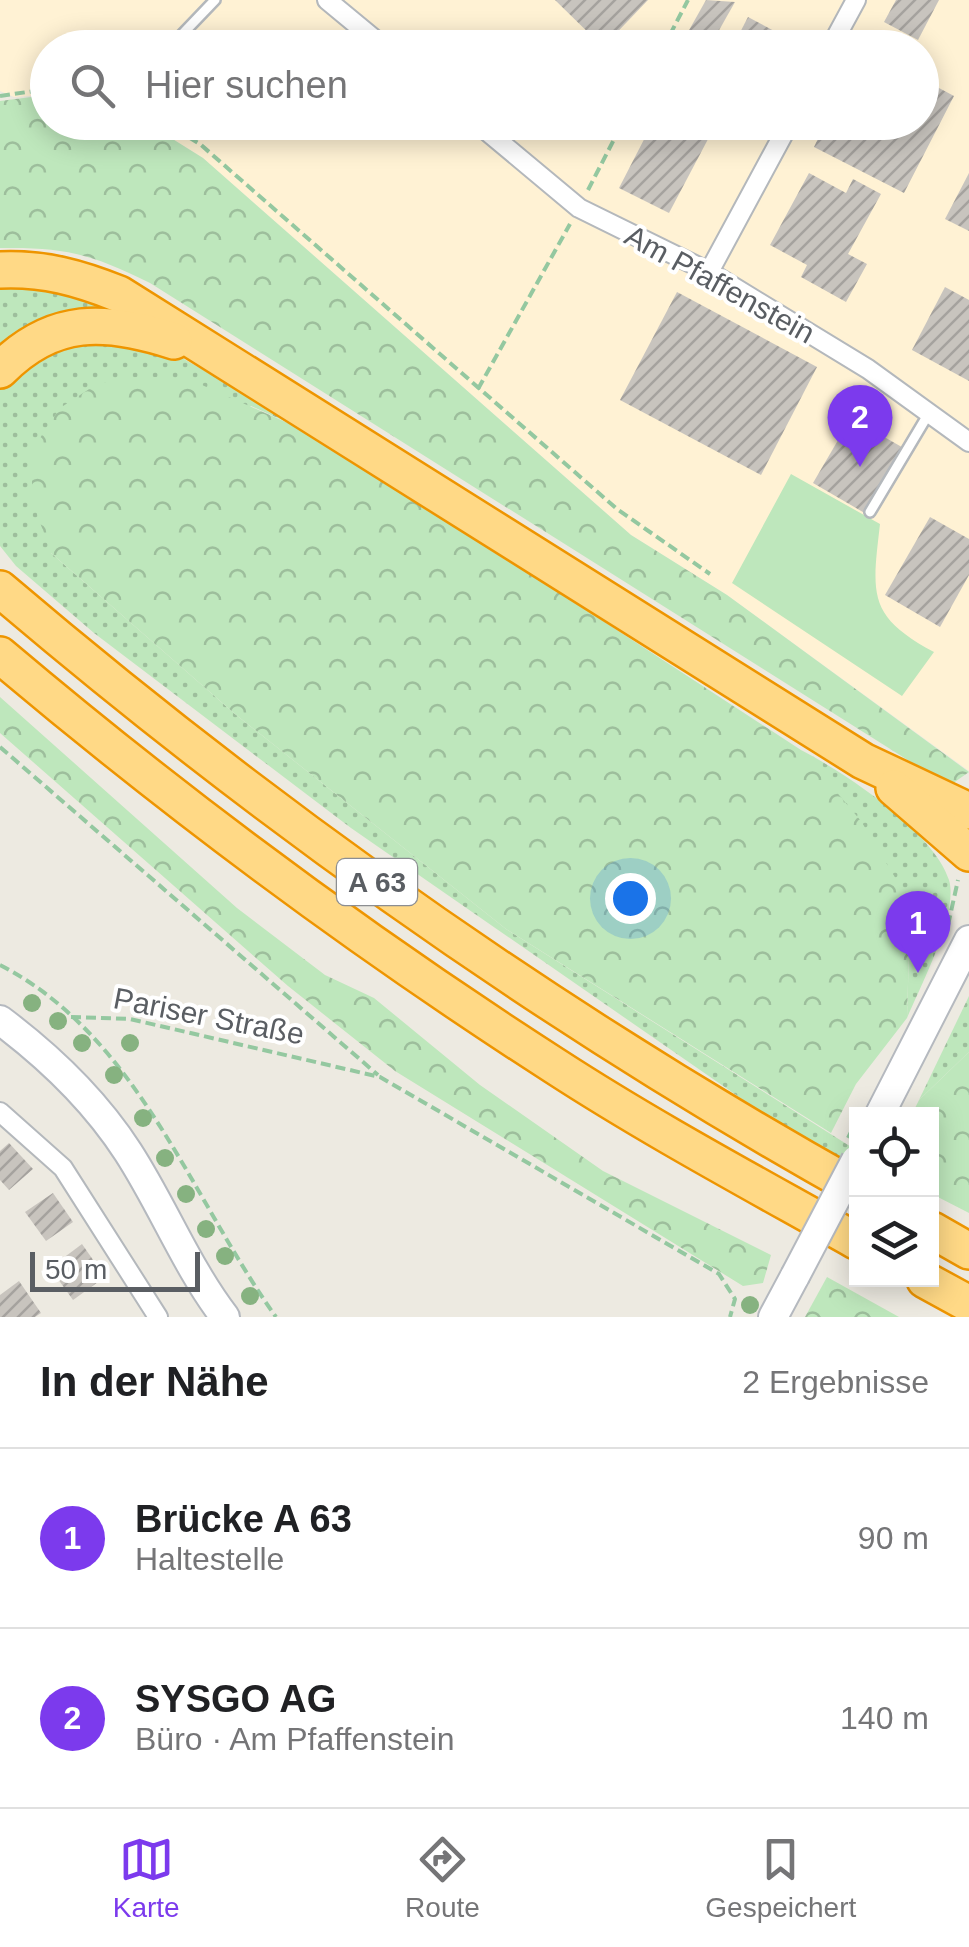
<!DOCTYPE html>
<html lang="de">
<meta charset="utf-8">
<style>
:root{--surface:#fff;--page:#f6f6f6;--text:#202124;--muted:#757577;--line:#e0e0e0;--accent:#7c3aed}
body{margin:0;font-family:Helvetica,sans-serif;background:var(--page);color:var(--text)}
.controls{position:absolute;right:30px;bottom:30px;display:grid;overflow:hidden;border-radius:0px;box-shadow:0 5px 25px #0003}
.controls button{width:90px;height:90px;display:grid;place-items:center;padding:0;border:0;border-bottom:2px solid var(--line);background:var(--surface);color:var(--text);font:50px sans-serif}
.scale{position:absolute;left:30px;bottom:25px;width:170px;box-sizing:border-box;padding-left:10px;border:5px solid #5a5e63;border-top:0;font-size:28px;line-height:35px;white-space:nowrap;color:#5a5e63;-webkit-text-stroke:8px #fff;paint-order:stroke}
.you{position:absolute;left:630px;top:898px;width:35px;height:35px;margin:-25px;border:8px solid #fff;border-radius:50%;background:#1a73e8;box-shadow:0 0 0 15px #1a73e833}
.badge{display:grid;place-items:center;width:65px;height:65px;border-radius:50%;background:var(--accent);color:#fff;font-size:32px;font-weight:700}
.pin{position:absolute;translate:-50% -82px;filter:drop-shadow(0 2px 5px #0008)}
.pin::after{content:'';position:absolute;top:52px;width:35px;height:30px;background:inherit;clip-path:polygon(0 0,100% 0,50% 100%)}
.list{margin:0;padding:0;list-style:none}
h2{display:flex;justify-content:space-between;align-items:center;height:130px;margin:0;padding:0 40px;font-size:42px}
h2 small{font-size:32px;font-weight:400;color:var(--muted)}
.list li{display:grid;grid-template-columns:65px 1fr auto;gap:30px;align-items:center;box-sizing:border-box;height:180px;padding:0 40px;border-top:2px solid var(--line)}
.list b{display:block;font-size:38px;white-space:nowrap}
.list p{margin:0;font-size:32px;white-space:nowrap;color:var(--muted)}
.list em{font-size:32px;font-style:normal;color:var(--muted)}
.icon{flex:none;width:55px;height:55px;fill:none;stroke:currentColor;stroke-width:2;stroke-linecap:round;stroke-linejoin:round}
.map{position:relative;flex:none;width:969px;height:1317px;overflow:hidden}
.search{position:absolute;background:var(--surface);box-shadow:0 5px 25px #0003;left:30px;right:30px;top:30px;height:110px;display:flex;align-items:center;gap:25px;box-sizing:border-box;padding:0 35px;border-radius:55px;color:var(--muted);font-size:38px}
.sheet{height:490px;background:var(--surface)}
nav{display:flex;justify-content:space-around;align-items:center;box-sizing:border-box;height:140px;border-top:2px solid var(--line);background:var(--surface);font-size:28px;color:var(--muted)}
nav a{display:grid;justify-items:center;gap:5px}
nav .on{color:var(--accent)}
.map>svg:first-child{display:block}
.commercial{fill:#fff2d4}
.grass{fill:url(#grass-dots)}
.forest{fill:url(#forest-crowns)}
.green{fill:#bee7bc}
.building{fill:url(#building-hatch)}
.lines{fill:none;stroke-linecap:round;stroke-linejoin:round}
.service-casing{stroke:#b4b8bc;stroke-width:14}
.minor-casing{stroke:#b4b8bc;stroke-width:22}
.secondary-casing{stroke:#b5b9bf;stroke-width:32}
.motorway-casing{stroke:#ee9500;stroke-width:40}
.path{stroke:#94c8a0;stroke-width:4;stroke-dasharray:10 5;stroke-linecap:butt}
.service{stroke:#fff;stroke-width:9}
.minor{stroke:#fff;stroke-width:18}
.secondary{stroke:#fff;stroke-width:28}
.motorway{stroke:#ffd986;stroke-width:35}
.secondary-bridge-casing{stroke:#b5b9bf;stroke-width:32;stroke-linecap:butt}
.path-bridge{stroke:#94c8a0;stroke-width:4;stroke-dasharray:10 5;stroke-linecap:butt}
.secondary-bridge{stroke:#fff;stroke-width:28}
.tree{fill:#86b280}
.labels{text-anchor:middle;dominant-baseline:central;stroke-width:8;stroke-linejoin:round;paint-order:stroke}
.shield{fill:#fff;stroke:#8c8e92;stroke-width:2.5}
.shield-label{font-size:28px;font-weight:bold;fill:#5a5e63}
.street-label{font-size:30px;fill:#5a5e63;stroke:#fff}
</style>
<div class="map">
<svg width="969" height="1317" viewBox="0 0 969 1317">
<defs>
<pattern id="grass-dots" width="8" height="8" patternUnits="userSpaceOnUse" patternTransform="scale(2.5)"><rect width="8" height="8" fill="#bee7bc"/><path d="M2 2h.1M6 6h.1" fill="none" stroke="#9dbe9c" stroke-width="1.8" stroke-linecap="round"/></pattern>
<pattern id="forest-crowns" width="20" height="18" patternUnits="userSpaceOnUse" patternTransform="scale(2.5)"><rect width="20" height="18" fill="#bee7bc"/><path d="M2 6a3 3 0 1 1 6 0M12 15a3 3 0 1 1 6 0" fill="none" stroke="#9dbe9c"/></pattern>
<pattern id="building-hatch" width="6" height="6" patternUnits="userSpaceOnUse" patternTransform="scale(2.5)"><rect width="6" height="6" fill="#c8c4be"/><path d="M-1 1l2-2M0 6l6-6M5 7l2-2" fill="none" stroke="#a5a29e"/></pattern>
</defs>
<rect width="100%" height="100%" fill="#edeae1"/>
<path class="commercial" d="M0,0h969v771l-242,-176 -96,-60 -428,-377 -56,-35 775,-1v-74h-874l-1,47 -33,2 -14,-6z"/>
<g class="grass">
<path d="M16,281l102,27c-46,3 -79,13 -118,38v-63z"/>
<path d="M77,337l86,10 161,92 -73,-33 -200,147 184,161 271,215 350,221v17l-104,-61 -401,-278 -257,-195 -78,-67 -16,-20v-157l8,-12z"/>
<path d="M801,750c43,22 133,82 148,130 10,33 -29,107 -42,138l2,-69z"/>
<path d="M969,996v56l-50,48z"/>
</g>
<g class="forest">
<path d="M47,95l1,27 99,1 56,35 428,377 96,60 242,177 -20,14 -799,-503c-59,-29 -84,-36 -150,-35v-147z"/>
<path d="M143,376l50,5 131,58 477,311 60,71 41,68 7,60 -2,69 -51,66 -25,49 -325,-204 -271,-215 -184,-161 -19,-53v-50l28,-42 37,-24z"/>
<path d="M0,697l237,211 88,67 49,23 106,87 123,86 168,84 -8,28 -20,3 -348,-215 -107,-85 -288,-253z"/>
<path d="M969,1052v161l-37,-19v-80h-20l7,-14z"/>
<path d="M827,1277l72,40h-94z"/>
</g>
<path class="green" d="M791,474l89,50c-8,70 -13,92 54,128l-32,44 -170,-113z"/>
<g class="building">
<path d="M555,0h93l-45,47z"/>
<path d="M706,0l29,2 -26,46h-30z"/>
<path d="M896,0h43l-21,40 -34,-18z"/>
<path d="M748,17l28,15 -8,16h-36z"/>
<path d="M922,79l32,17 -50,97 -90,-46 12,-25h96z"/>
<path d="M653,122l63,2 -47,89 -50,-25z"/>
<path d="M809,173l37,20 7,-14 28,15 -33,60 19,10 -21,38 -45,-25 6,-12 -37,-20z"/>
<path d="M969,173v58l-24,-12z"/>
<path d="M945,287l24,13v81l-57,-31z"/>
<path d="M677,292l140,75 -56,108 -141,-75z"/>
<path d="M851,418l56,32 -39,65 -55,-32z"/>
<path d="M930,517l39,22v36l-29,52 -55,-32z"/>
<path d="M9,1143l24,26 -24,21 -9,-10v-29z"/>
<path d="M53,1193l20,29 -27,19 -21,-29z"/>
<path d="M82,1244l23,33 -32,23 -23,-32z"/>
<path d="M19,1281l22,32 -6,4h-35v-22z"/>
</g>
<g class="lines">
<g class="service-casing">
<g id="service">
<path d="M169,48l46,-48"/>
<path d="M870,512l59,-99"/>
</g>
</g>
<g class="minor-casing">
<g id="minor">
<path d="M327,0l58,48"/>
<path d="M830,48l26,-48"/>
<path d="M476,122l103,86 130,64 159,97 101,73"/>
<path d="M709,272l81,-150"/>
<path d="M0,1112l63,56 95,149"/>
</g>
</g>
<g class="secondary-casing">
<g id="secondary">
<path d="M0,1020c48,36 95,81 128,132 35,54 58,114 97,165"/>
<path d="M880,1114l89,-174"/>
<path d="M773,1317l22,-41"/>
</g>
</g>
<g class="motorway-casing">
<g id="motorway">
<path d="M0,270c44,-2 79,8 119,24l744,467 106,50"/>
<path d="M0,370c53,-54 106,-51 174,-29"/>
<path d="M0,589c264,225 554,430 856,599"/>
<path d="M0,655c175,148 362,287 555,411 97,63 200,118 301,175"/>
<path d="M894,788l75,65"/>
<path d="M932,1230l37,21"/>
<path d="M925,1280l44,24"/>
</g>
</g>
<g class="path">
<path d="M663,48l25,-48"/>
<path d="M0,96l48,-7"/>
<path d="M163,122l37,22 417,365 93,65"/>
<path d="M588,190l35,-68"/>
<path d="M478,389l92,-165"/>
<path d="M0,747l378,328"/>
<path d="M948,925l10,-45"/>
<path d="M0,965c138,71 191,233 276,352"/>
<path d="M71,1017l59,2 250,58 339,197 16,25 -5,18"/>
</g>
<use href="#service" class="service"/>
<use href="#minor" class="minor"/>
<use href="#secondary" class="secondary"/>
<use href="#motorway" class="motorway"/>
<g class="secondary-bridge-casing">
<path id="secondary-bridge" d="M795,1276l61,-116"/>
</g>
<path class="path-bridge" d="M848,1138l7,-14"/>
<use href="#secondary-bridge" class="secondary-bridge"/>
</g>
<g class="tree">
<circle cx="32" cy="1003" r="9"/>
<circle cx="58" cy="1021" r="9"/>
<circle cx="82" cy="1043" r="9"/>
<circle cx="130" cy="1043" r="9"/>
<circle cx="114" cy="1075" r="9"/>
<circle cx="143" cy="1118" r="9"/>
<circle cx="165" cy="1158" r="9"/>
<circle cx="186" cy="1194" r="9"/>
<circle cx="206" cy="1229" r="9"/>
<circle cx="225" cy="1256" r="9"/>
<circle cx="250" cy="1296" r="9"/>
<circle cx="750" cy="1305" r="9"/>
</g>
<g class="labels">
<rect class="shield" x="337" y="859" width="80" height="46" rx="8"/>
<g class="shield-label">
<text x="377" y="882">A 63</text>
</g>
<g class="street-label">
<text transform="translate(720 284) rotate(29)">Am Pfaffenstein</text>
<text transform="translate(209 1016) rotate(11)">Pariser Straße</text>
</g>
</g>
</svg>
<div class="controls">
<button><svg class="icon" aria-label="locate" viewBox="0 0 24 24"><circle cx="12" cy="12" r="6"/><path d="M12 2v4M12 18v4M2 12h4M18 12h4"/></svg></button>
<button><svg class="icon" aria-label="layers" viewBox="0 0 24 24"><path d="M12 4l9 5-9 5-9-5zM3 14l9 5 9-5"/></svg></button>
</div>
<div class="scale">50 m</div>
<div class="you"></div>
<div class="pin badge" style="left:918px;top:973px">1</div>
<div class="pin badge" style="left:860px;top:467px">2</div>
<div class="search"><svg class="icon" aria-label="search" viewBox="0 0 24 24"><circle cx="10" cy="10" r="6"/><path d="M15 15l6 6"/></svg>Hier suchen</div>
</div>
<section class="sheet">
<h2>In der Nähe<small>2 Ergebnisse</small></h2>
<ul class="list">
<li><span class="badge">1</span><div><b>Brücke A 63</b><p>Haltestelle</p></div><em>90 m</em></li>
<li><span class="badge">2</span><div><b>SYSGO AG</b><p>Büro · Am Pfaffenstein</p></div><em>140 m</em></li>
</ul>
</section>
<nav>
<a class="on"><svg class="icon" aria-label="map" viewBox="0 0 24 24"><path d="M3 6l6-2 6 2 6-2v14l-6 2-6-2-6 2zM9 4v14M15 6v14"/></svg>Karte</a>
<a><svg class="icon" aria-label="directions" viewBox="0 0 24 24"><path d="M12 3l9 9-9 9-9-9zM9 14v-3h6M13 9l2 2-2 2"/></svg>Route</a>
<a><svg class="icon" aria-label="saved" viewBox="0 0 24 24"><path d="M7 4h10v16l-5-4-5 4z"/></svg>Gespeichert</a>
</nav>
